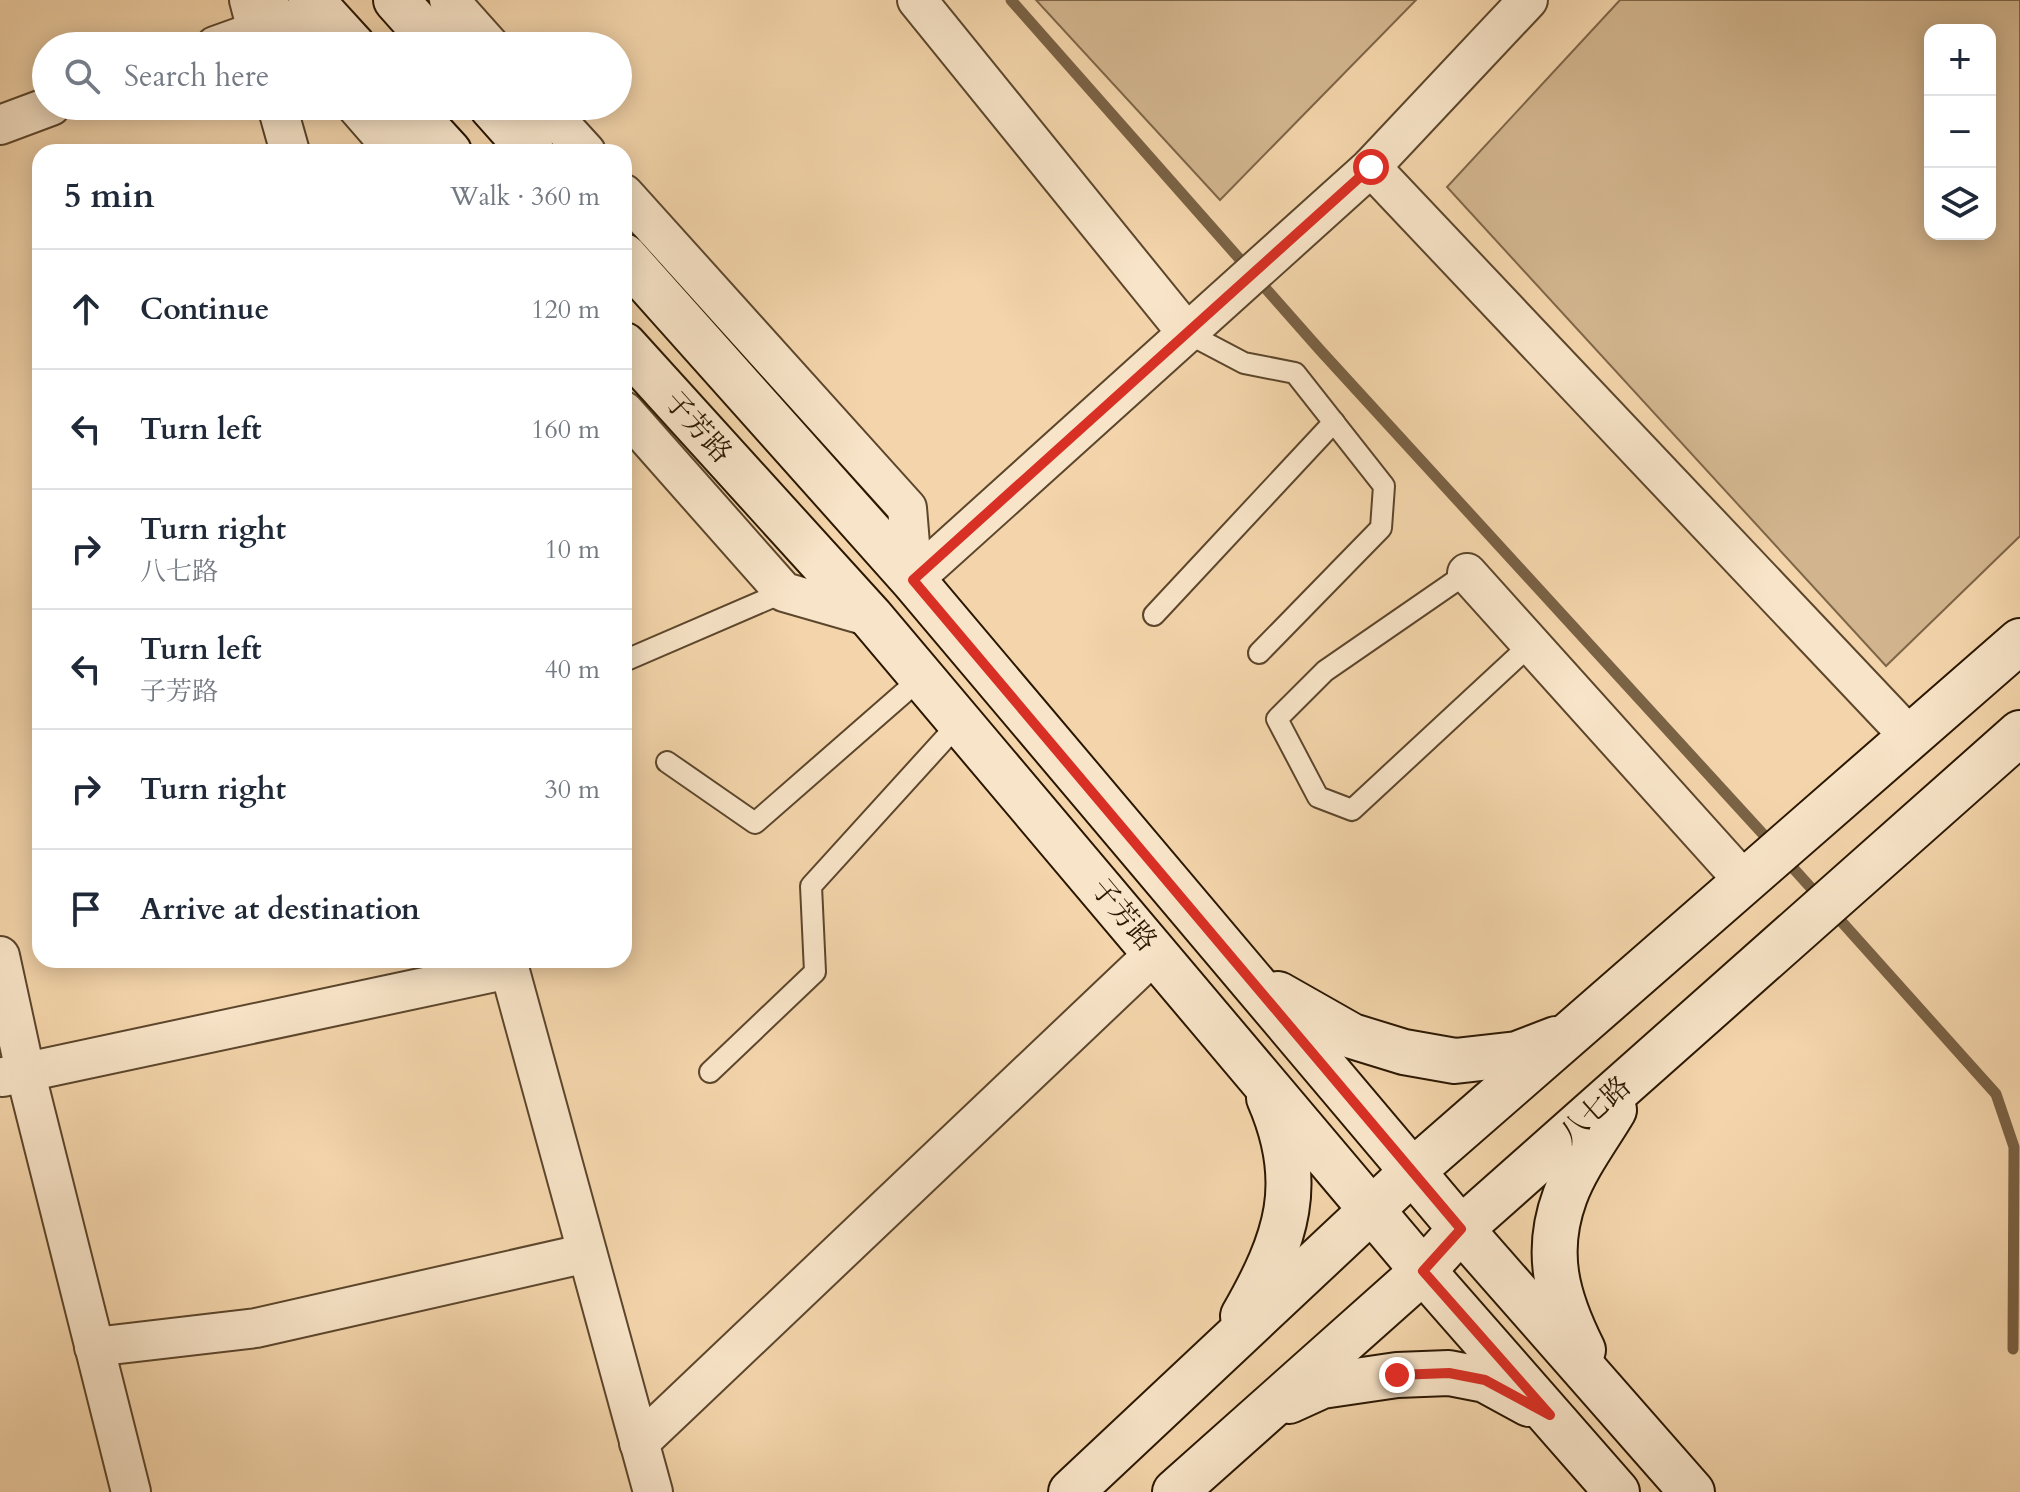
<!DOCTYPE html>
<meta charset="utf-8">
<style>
:root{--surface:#fff;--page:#f2f2f3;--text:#1f2937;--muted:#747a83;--line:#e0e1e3}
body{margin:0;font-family:Cardo,"Noto Serif SC",serif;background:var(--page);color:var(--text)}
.controls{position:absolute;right:24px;top:24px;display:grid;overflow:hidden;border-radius:16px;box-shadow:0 4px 20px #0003}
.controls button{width:72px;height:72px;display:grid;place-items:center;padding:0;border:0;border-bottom:2px solid var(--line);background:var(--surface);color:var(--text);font:40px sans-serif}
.stop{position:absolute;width:24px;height:24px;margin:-18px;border:6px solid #d93025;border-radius:50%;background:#fff}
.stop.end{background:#d93025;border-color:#fff;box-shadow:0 2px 8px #0008}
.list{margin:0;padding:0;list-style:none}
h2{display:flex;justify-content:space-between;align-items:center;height:104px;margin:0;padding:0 32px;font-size:34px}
h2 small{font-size:26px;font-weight:400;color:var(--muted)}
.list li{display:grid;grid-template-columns:52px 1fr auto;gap:24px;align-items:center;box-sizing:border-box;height:120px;padding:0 32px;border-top:2px solid var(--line)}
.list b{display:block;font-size:30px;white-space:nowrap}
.list p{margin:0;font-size:26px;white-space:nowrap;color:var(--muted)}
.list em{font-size:26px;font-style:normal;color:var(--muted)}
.icon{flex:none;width:44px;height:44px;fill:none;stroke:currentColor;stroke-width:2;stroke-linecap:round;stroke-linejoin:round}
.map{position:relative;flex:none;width:2020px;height:1492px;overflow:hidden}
.search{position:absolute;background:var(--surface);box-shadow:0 4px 20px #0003;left:32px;top:32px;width:600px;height:88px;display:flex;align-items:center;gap:20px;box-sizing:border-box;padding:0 28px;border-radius:44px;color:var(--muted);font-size:30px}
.panel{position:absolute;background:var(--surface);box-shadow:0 4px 20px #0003;left:32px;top:144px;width:600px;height:824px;border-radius:24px}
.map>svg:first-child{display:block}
.green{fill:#d2b58e;stroke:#7e6648;stroke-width:2;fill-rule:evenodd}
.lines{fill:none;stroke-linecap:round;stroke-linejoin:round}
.stream{stroke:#7a6245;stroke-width:11}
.service-casing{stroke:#5c462c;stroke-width:24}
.minor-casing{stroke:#5c462c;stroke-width:42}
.secondary-casing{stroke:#2a1702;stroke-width:48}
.service{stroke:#f8e4c8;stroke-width:20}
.minor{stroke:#f8e4c8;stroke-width:38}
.secondary{stroke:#f8e4c8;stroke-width:44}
.route{stroke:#d93025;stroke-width:10}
.labels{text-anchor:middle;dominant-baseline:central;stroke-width:6;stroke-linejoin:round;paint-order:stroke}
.street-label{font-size:28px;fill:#2a1702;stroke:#f8e4c8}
</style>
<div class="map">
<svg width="2020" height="1492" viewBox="0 0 2020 1492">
<rect width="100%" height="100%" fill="#f4d5ab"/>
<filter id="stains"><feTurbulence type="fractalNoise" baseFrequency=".0025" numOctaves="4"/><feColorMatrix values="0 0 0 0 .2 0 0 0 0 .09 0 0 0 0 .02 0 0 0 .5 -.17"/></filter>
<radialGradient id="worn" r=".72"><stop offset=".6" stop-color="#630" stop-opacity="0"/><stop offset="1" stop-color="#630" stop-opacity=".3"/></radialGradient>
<g class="green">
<path d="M1036,0h380l-196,200z"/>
<path d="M1620,0h400v536l-134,130 -439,-479zM1930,30h60v204h-60z"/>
</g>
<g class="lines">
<g class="stream">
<path d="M1011,0l309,350 453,495"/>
<path d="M1784,858l37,41"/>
<path d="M1832,911l164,183 18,53 -1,202"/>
</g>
<g class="service-casing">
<g id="service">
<path d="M1187,333l57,30 51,10 89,113 -3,42 -122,125"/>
<path d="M1467,573l-142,98 -48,48 41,78 34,13 179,-166"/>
<path d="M1154,615l180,-193"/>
<path d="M624,661l160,-69"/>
<path d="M667,762l88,61 167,-146"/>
<path d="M710,1072l105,-100 -4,-86 149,-164"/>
</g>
</g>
<g class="minor-casing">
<g id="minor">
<path d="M249,0l12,46"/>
<path d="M263,0l40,46"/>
<path d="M449,0l41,46"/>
<path d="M917,0l270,333"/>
<path d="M215,46l42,-15"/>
<path d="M277,106l13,46"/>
<path d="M356,106l40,46"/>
<path d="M544,106l42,46"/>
<path d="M0,125l51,-19"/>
<path d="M1371,167l540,571"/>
<path d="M624,194l283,314 6,72"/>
<path d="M624,411l160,181 87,25"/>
<path d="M1467,573l278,309"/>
<path d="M913,580l458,-413 157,-167"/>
<path d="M0,956l25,115 106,421"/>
<path d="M507,960l146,532"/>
<path d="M3,1077l506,-108"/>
<path d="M94,1347l162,-19 331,-75"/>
<path d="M639,1443l517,-491"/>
</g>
</g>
<g class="secondary-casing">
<g id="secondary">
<path d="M311,0l42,46"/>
<path d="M396,0l41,46"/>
<path d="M407,106l42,46"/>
<path d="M491,106l41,46"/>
<path d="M624,256l289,324 548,649 231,263"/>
<path d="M624,345l247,272 547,648 199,227"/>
<path d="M1278,994l74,42 52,16 51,9 62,-7 39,-15"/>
<path d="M1243,1316c44,-77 63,-133 26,-218"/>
<path d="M1583,1350c-26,-52 -39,-97 -18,-154 11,-30 33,-59 49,-86"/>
<path d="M1289,1401l33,-15 75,-11 52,-2 36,7 44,24"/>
<path d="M1071,1492l343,-322 606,-529"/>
<path d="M1175,1492l248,-221 38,-42 559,-496"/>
</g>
</g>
<use href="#service" class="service"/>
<use href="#minor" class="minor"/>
<use href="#secondary" class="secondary"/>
</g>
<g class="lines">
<path class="route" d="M1371,167l-458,413 548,649 -38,42 127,144 -65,-35 -36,-7 -52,2"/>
</g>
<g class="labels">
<g class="street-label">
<text transform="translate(698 427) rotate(48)">子芳路</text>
<text transform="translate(1124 915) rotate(50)">子芳路</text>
<text transform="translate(1595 1110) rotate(-42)">八七路</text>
</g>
</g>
<rect width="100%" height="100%" filter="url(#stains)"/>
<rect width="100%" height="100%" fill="url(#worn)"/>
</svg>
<div class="controls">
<button>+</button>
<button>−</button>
<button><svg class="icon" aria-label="layers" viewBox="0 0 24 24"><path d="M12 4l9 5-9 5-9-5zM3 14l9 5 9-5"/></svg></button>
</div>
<div class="stop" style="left:1371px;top:167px"></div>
<div class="stop end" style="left:1397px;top:1375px"></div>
<div class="search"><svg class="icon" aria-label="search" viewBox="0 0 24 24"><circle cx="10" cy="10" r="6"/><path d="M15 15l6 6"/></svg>Search here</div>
<section class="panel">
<h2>5 min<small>Walk · 360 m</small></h2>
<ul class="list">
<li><svg class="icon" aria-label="ahead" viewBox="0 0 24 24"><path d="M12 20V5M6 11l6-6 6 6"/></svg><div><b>Continue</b></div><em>120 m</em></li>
<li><svg class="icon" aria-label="left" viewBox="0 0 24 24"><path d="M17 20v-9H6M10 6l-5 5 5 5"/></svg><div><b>Turn left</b></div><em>160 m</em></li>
<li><svg class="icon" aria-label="right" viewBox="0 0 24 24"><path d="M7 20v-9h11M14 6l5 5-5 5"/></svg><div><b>Turn right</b><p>八七路</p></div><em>10 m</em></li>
<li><svg class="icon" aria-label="left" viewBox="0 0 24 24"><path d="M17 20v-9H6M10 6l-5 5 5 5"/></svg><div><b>Turn left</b><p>子芳路</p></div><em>40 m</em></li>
<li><svg class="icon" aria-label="right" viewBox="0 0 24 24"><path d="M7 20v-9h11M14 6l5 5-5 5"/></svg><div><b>Turn right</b></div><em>30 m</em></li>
<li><svg class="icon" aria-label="arrive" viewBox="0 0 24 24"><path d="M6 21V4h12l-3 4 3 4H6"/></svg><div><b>Arrive at destination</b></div></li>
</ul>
</section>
</div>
